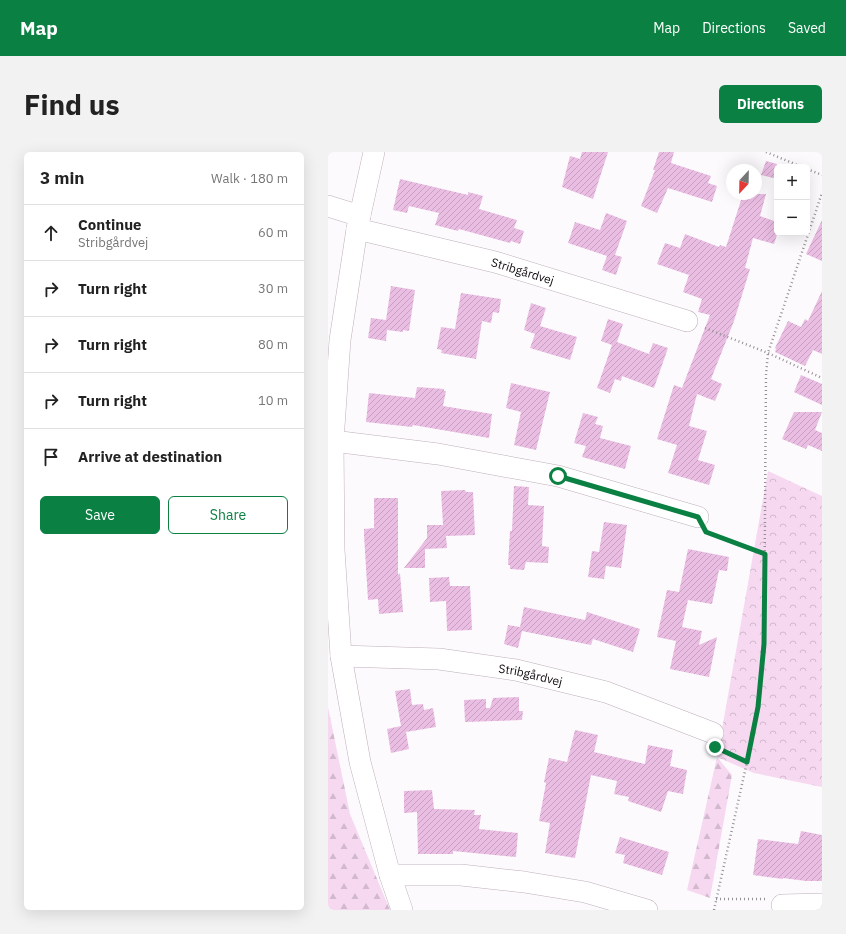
<!DOCTYPE html>
<meta charset="utf-8">
<style>
:root{--surface:#fff;--page:#f2f2f2;--text:#222;--muted:#767676;--line:#e0e0e0;--accent:#0b8043}
body{margin:0;font-family:"IBM Plex Sans",sans-serif;background:var(--page);color:var(--text)}
.controls{position:absolute;right:12px;top:12px;display:grid;overflow:hidden;border-radius:6px;box-shadow:0 4px 16px #0002}
.controls button{width:36px;height:36px;display:grid;place-items:center;padding:0;border:0;border-bottom:1px solid var(--line);background:var(--surface);color:var(--text);font:20px sans-serif}
.compass{position:absolute;left:398px;top:12px;width:36px;height:36px;border-radius:50%;background:var(--surface);box-shadow:0 4px 16px #0002;rotate:202deg}
.stop{position:absolute;width:12px;height:12px;margin:-9px;border:3px solid #0b8043;border-radius:50%;background:#fff}
.stop.end{background:#0b8043;border-color:#fff;box-shadow:0 1px 4px #0008}
.list{margin:0;padding:0;list-style:none}
h2{display:flex;justify-content:space-between;align-items:center;height:52px;margin:0;padding:0 16px;font-size:17px}
h2 small{font-size:13px;font-weight:400;color:var(--muted)}
.list li{display:grid;grid-template-columns:26px 1fr auto;gap:12px;align-items:center;box-sizing:border-box;height:56px;padding:0 16px;border-top:1px solid var(--line)}
.list b{display:block;font-size:15px;white-space:nowrap}
.list p{margin:0;font-size:13px;white-space:nowrap;color:var(--muted)}
.list em{font-size:13px;font-style:normal;color:var(--muted)}
.actions{display:flex;gap:8px;padding:12px 16px}
.actions a{flex:1;padding:9px 0;border:1px solid var(--accent);border-radius:6px;text-align:center;font-size:14px;color:var(--accent)}
.actions .main{background:var(--accent);color:#fff}
.icon{flex:none;width:22px;height:22px;fill:none;stroke:currentColor;stroke-width:2;stroke-linecap:round;stroke-linejoin:round}
.map{position:relative;flex:none;width:494px;height:758px;overflow:hidden;border-radius:6px}
header{display:flex;align-items:center;gap:24px;box-sizing:border-box;height:56px;padding:0 20px;background:var(--accent);color:#fff}
header strong{font-size:19px}
nav{display:flex;gap:22px;margin-inline-start:auto;font-size:14px}
.intro{display:flex;align-items:center;justify-content:space-between;box-sizing:border-box;height:96px;padding:0 24px}
h1{margin:0;font-size:28px}
.button{padding:10px 18px;border-radius:6px;background:var(--accent);color:#fff;font-size:14px;font-weight:700}
main{display:flex;gap:24px;padding:0 24px}
aside{flex:1;background:var(--surface);border-radius:6px;box-shadow:0 4px 16px #0002}
.map>svg:first-child{display:block}
.forest{fill:url(#forest-firs)}
.park{fill:url(#park-crowns)}
.building{fill:url(#building-hatch)}
.lines{fill:none;stroke-linecap:round;stroke-linejoin:round}
.minor-casing{stroke:#beb0bc;stroke-width:22}
.path{stroke:#949093;stroke-width:2.5;stroke-dasharray:1 3;stroke-linecap:butt}
.minor{stroke:#fff;stroke-width:21}
.route{stroke:#0b8043;stroke-width:5}
.labels{text-anchor:middle;dominant-baseline:central;stroke-width:3;stroke-linejoin:round;paint-order:stroke}
.street-label{font-size:12px;fill:#110c10;stroke:#fff}
</style>
<header>
<strong>Map</strong>
<nav><a>Map</a><a>Directions</a><a>Saved</a></nav>
</header>
<div class="intro"><h1>Find us</h1><a class="button">Directions</a></div>
<main>
<aside>
<h2>3 min<small>Walk · 180 m</small></h2>
<ul class="list">
<li><svg class="icon" aria-label="ahead" viewBox="0 0 24 24"><path d="M12 20V5M6 11l6-6 6 6"/></svg><div><b>Continue</b><p>Stribgårdvej</p></div><em>60 m</em></li>
<li><svg class="icon" aria-label="right" viewBox="0 0 24 24"><path d="M7 20v-9h11M14 6l5 5-5 5"/></svg><div><b>Turn right</b></div><em>30 m</em></li>
<li><svg class="icon" aria-label="right" viewBox="0 0 24 24"><path d="M7 20v-9h11M14 6l5 5-5 5"/></svg><div><b>Turn right</b></div><em>80 m</em></li>
<li><svg class="icon" aria-label="right" viewBox="0 0 24 24"><path d="M7 20v-9h11M14 6l5 5-5 5"/></svg><div><b>Turn right</b></div><em>10 m</em></li>
<li><svg class="icon" aria-label="arrive" viewBox="0 0 24 24"><path d="M6 21V4h12l-3 4 3 4H6"/></svg><div><b>Arrive at destination</b></div></li>
</ul>
<div class="actions"><a class="main">Save</a><a>Share</a></div>
</aside>
<div class="map">
<svg width="494" height="758" viewBox="0 0 494 758">
<defs>
<pattern id="forest-firs" width="22" height="20" patternUnits="userSpaceOnUse"><rect width="22" height="20" fill="#f6d9f1"/><path d="M5 1l3.5 6h-7zM16 11l3.5 6h-7z" fill="#d2b9ce"/></pattern>
<pattern id="park-crowns" width="20" height="18" patternUnits="userSpaceOnUse"><rect width="20" height="18" fill="#f6d9f1"/><path d="M2 6a3 3 0 1 1 6 0M12 15a3 3 0 1 1 6 0" fill="none" stroke="#d2b9ce"/></pattern>
<pattern id="building-hatch" width="6" height="6" patternUnits="userSpaceOnUse"><rect width="6" height="6" fill="#eabde3"/><path d="M-1 1l2-2M0 6l6-6M5 7l2-2" fill="none" stroke="#c8a1c2"/></pattern>
</defs>
<rect width="100%" height="100%" fill="#fdfafd"/>
<g class="forest">
<path d="M0,555l22,107 40,96h-62z"/>
<path d="M389,605l15,18 -22,123 -23,-8z"/>
</g>
<path class="park" d="M440,319l54,25v291l-68,-14 -37,-16z"/>
<g class="building">
<path d="M254,0h26l-15,47 -31,-12 8,-31 10,3z"/>
<path d="M331,0h15l-3,11 40,13 -3,7 9,3 -5,16 -44,-14 -11,25 -16,-7 14,-36h-2z"/>
<path d="M438,9l11,3v15l-16,-4z"/>
<path d="M72,27l68,16v-3l15,4 -4,13 38,11 -3,8 10,3 -4,13 -9,-3 -1,2 -51,-14 -1,2 -23,-6 4,-12 -30,-7 -2,7 -14,-3z"/>
<path d="M415,42h23l-6,22 17,6v13l-3,9 -21,-6 -8,30 5,1 -16,52 -23,58 11,5 -7,17 -18,-7 -8,32 18,5 -9,29 17,5 -6,20 -41,-12 9,-28 -20,-6 17,-54 8,3 28,-73 -12,-3 4,-13 -19,-7 6,-17 -32,-11 8,-21 15,5 5,-14 34,13 1,-2 6,2z"/>
<path d="M278,61l21,8 -12,34 7,2 -6,18 -14,-5 5,-14 -39,-13 7,-21 25,8z"/>
<path d="M494,68v41l-16,-7z"/>
<path d="M63,134l24,4 -6,41 -6,-1v2l-16,-2 -1,11 -18,-3 3,-20 15,2z"/>
<path d="M494,139v63l-9,-4 -8,16 -30,-14 1,-3 -1,-1 13,-27 13,6 4,-8 3,2z"/>
<path d="M133,141l40,6 -2,14 -6,-1 -2,11 -9,-2 -6,38 -35,-6 1,-3 -5,-1 4,-22 14,2z"/>
<path d="M203,151l15,5 -6,18 37,11 -7,23 -40,-12 5,-14 -11,-4z"/>
<path d="M280,167l15,5 -6,18 32,12 4,-11 15,5 -14,40 -32,-12 -1,5 -6,-2 -5,14 -13,-5 15,-43 -11,-4z"/>
<path d="M473,223l21,9v21l-28,-13z"/>
<path d="M183,231l39,9 -14,58 -22,-5 7,-33 -15,-4z"/>
<path d="M89,235l27,2v2h2l-3,15 49,8 -3,24 -76,-13 -1,2 -46,-5 3,-29 46,5z"/>
<path d="M466,260h28l-7,18 7,3v18l-14,-6 -2,4 -24,-10z"/>
<path d="M255,261l15,4 -3,7 8,2 -3,12 31,8 -6,23 -43,-12 4,-11 -12,-3z"/>
<path d="M186,334l15,1 -1,18 16,1 -2,40 7,1 -1,16 -22,-1 -2,8 -14,-1v-4h-2l2,-34h2z"/>
<path d="M137,338l1,2h7l2,43 -29,1 1,12 -22,1v19h-21l23,-30v-13h16l-2,-34z"/>
<path d="M46,346h24v77l2,-2 3,39 -24,2 -1,-15 -10,1 -4,-65v-6l10,-1z"/>
<path d="M276,370l23,3 -6,43 -15,-2 -2,13 -16,-2 4,-26 7,1z"/>
<path d="M360,397l41,8 -2,14 -8,-1 -7,34 -24,-4 -6,27 20,4 -3,14 18,-8 -8,40 -39,-8 6,-28 -19,-4 10,-47 12,2z"/>
<path d="M121,425l1,9h20l2,44 -25,1 -1,-30 -16,1 -1,-24z"/>
<path d="M196,455l61,13 2,-8 53,17 -7,23 -40,-13 -2,6 -69,-14 -4,17 -14,-4 4,-19 12,2z"/>
<path d="M82,537l2,16 11,-1 1,6 9,-2 3,19 -30,5 3,17 -18,4 -4,-24 14,-3 -6,-35z"/>
<path d="M191,545v14h4l-1,9 -57,2 -1,-22 22,-1v9h4l3,-10z"/>
<path d="M247,578l23,5 -4,17 51,12 3,-19 25,5 -3,16 17,4 -4,24 -15,-3 -7,21 -33,-11 1,-4 -15,-3 3,-13 -26,-6 -16,83 -30,-5 5,-30 -11,-2 7,-38 -2,-1 5,-24 18,4z"/>
<path d="M104,638l2,19 41,1 -1,5h7l-2,14 39,4 -2,24 -63,-6v3h-35l-1,-42 -13,1v-22z"/>
<path d="M473,679l21,4v46h-16l-23,-3v1l-30,-4 5,-36 40,5z"/>
<path d="M292,685l49,15 -7,23 -39,-12 2,-8 -10,-2z"/>
</g>
<g class="lines">
<g class="minor-casing">
<g id="minor">
<path d="M46,0l-17,77 -17,111 -7,101 1,109 7,106 19,106 30,113 12,35"/>
<path d="M0,54l32,10"/>
<path id="s1" d="M29,77l138,33 192,59"/>
<path d="M5,289l105,13 120,22 140,41"/>
<path id="s2" d="M13,504l98,3 77,11 90,22 107,41"/>
<path d="M62,723h71l63,7 61,10 62,18"/>
<path d="M454,753l40,-1"/>
</g>
</g>
<g class="path">
<path d="M438,0l36,15"/>
<path d="M479,17l15,6"/>
<path d="M377,176l63,25 54,25"/>
<path d="M379,380l58,22"/>
<path d="M393,597l26,13"/>
<path d="M388,747h49"/>
<path d="M386,758l33,-148 11,-55 6,-62 2,-270 2,-22 54,-160"/>
</g>
<use href="#minor" class="minor"/>
</g>
<g class="lines">
<path class="route" d="M230,324l140,41 8,15 59,22 -1,90 -6,63 -11,55 -32,-15"/>
</g>
<g class="labels">
<g class="street-label">
<text stroke="none"><textPath href="#s1" startOffset="171">Stribgårdvej</textPath></text>
<text stroke="none"><textPath href="#s2" startOffset="191">Stribgårdvej</textPath></text>
</g>
</g>
</svg>
<div class="controls">
<button>+</button>
<button>−</button>
</div>
<svg class="compass" viewBox="-18 -18 36 36"><path d="M0-13l5 13h-10z" fill="#e53935"/><path d="M0 13l5-13h-10z" fill="#767676"/></svg>
<div class="stop" style="left:230px;top:324px"></div>
<div class="stop end" style="left:387px;top:595px"></div>
</div>
</main>
